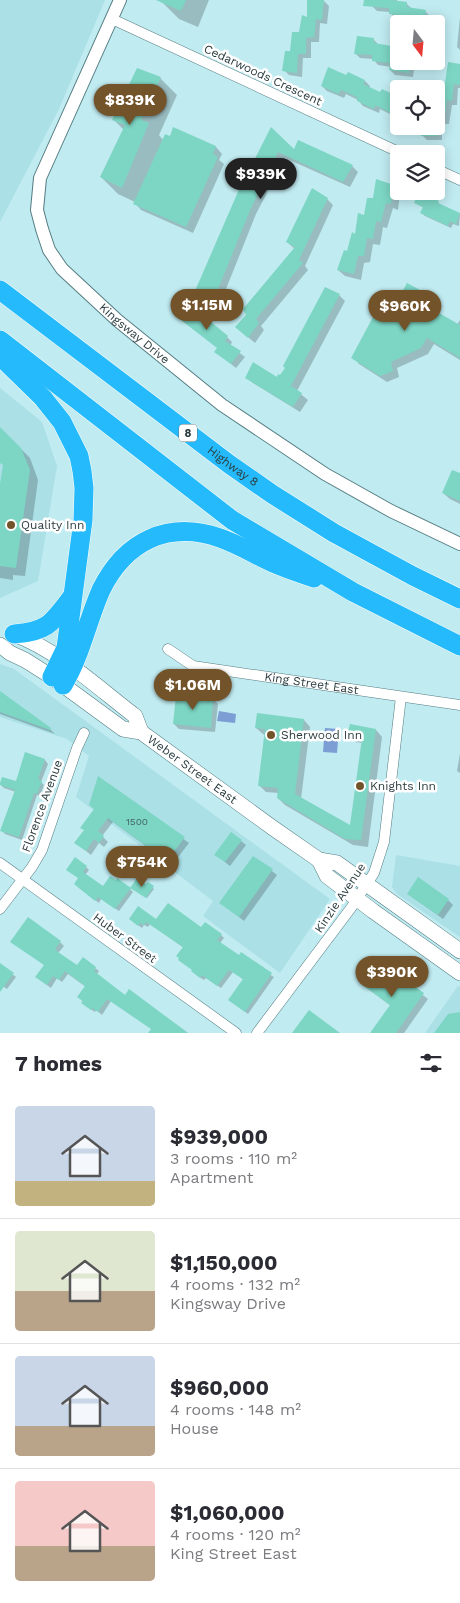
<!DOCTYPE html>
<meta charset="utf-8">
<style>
body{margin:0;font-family:"Work Sans",sans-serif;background:#f7f7f7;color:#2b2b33;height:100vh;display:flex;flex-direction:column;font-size:19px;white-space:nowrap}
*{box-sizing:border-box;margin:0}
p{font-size:16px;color:#7c7c81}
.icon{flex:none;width:28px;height:28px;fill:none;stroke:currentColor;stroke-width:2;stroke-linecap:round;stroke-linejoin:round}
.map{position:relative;height:1033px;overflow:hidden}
.panel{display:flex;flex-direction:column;background:#fff;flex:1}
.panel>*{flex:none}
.needle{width:32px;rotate:164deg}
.buttons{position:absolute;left:390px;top:15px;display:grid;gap:10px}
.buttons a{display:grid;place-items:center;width:55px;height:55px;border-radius:5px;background:#fff;box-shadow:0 2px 12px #0003;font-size:25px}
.price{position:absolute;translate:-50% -42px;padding:0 11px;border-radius:18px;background:#735329;color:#fff;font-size:16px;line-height:32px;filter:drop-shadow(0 1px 2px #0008)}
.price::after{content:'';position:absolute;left:50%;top:30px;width:15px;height:11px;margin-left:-8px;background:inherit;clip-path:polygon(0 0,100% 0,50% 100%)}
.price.active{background:#222;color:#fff}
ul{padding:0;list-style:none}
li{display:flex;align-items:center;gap:15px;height:125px;padding:0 15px}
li+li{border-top:1px solid #e1e1e2}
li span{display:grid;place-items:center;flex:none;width:140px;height:100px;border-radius:5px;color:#555}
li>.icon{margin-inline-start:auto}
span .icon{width:60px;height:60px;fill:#fffc;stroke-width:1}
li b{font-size:21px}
h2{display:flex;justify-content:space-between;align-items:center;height:60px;padding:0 15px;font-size:21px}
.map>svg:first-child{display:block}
.built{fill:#abe0e7}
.water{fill:#7d9ed5}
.shadow{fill:#0003}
.building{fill:#7dd6c4}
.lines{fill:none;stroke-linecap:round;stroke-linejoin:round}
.minor-casing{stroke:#557d82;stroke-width:11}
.tertiary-casing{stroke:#557d82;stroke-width:14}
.secondary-casing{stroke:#557d82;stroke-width:16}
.motorway-casing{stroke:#fff;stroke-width:20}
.minor{stroke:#fff;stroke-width:10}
.tertiary{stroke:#fff;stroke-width:12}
.secondary{stroke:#fff;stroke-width:15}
.motorway{stroke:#25bafb;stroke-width:19}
.poi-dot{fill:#735329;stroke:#fff;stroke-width:2}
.labels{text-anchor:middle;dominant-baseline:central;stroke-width:5;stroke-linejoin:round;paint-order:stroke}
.number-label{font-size:10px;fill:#406360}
.shield{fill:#fff;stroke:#6b7779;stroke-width:1}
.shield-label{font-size:11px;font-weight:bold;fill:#2c3d3f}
.street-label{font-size:12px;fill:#2c3d3f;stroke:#fff}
.poi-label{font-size:12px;fill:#2c3d3f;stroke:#fff;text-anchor:start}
</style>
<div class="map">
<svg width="460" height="1033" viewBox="0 0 460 1033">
<rect width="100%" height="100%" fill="#c0ebf1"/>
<g class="built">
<polygon points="0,0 105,0 59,109 0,222"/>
<polygon points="0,388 42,422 57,466 38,581 0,598"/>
<polygon points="0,664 14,669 330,899 280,973 203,916 213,901 76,797 89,756 67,739 0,717"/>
<polygon points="396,855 460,866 460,937 397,894 392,887"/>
<polygon points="458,986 460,987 460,1033 425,1033"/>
</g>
<g class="water">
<polygon points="219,711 236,714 235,723 217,721"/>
<polygon points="325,728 339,729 337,753 323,752"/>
</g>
<g class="shadow">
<polygon points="163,0 209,0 198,27 179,19 162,2"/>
<polygon points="309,0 324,1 329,6 327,24 320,23 319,42 311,42 311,58 303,58 302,77 289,75 284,70 308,18"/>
<polygon points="373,0 397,0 397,2 406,3 412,9 425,11 430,16 429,24 408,24 407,20 395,19 390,12 377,11 372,6"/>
<polygon points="460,17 460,50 457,47"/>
<polygon points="374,40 379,45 391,47 397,52 399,61 414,61 415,63 413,77 395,75 390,70 391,67 378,65 373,59 360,58 355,53"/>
<polygon points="460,65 460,88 458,88 457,105 452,105 449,124 442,124 442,140 427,140 422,135 436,126 436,100 439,100 446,85"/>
<polygon points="348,74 365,81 370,86 369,88 380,94 383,91 399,99 399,112 396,117 380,109 379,113 363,106 358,100 346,94 344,98 327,91 322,86 346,77"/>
<polygon points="160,78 177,95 159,135 163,140 170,137 174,129 216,147 222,154 219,160 224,164 193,233 141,210 135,203 135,202 118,194 101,177 124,130 114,120"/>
<polygon points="272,129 294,151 352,166 358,172 350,187 285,158 256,214 220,304 203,297 197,290"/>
<polygon points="394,186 400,193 398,210 393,208 387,228 383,227 380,245 373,244 370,262 364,263 361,280 345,276 338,270 365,216 374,200"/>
<polygon points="327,199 333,205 305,266 308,270 261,326 264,330 255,343 236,327 248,315 295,249 287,242"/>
<polygon points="438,202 441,206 460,214 459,226 453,224 451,228 425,216 422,213 424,208 415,203"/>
<polygon points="407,284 435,299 441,306 437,313 457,325 460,320 460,360 434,344 428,354 397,368 399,377 387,382 359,364 353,357 394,310"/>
<polygon points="339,295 345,301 297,391 308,400 300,412 253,383 247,377 277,379 280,377"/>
<polygon points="227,337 232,342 230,346 245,357 236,368 216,352"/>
<polygon points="0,428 30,458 38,480 25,576 13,575 13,580 0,578 0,492 4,465 0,461"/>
<polygon points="460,474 460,504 450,499 443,493"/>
<polygon points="0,693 50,729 55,734 0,714"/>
<polygon points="213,699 218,704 215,732 179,729 174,724"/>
<polygon points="304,720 310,727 301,799 351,827 362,743 355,742 349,735 376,730 382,737 368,847 353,845 285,805 278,798 278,793 266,792 259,785 265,735 263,734 256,728"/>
<polygon points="460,753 460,773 457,771"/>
<polygon points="26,754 45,760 48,764 41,782 44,785 40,796 37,795 22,840 5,834 1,830 16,792 4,788 1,785 16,783"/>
<polygon points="99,778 189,843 172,865 113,822 102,836 108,842 104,847 99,843 91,855 76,843 85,831 95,809"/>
<polygon points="241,841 246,845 230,866 221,859"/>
<polygon points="254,857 277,875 244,921 221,903"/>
<polygon points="86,867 89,870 85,875 103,888 130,889 133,892 119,911 101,899 99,903 78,887 79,878 71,872"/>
<polygon points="148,884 154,889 147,898 132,888 146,886"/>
<polygon points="408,894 448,900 453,905 443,919"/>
<polygon points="29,919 60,942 64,946 58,953 77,967 83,959 99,971 97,974 125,997 130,991 188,1033 150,1033 152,1029 111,1001 102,1015 96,1010 95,1012 86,1006 79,997 86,987 68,974 62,982 57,978 51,988 40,980 37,977 46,966"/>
<polygon points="157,921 202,929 221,935 224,938 220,943 239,957 274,977 248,1014 229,1000 244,980 233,972 221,988 206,978 204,980 195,974 184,948 150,924 148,927 144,925 142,928 134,922"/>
<polygon points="0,965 16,977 7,989 0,984"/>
<polygon points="407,983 428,999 404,1033 377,1033 374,1030 391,1006 367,988 406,986"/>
</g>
<g class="building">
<polygon points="156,0 186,0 181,11"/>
<polygon points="307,0 324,0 322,20 316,19 314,37 306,38 306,54 298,54 297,73 282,71 285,51 290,51 292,32 299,32 302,15 307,17"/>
<polygon points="364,0 391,0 407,2 407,7 426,10 424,24 405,22 406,16 389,14 389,8 363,6"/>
<polygon points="357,36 374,38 374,43 392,46 393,53 399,54 399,61 410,61 409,73 389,70 390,63 372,61 372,55 354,54"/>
<polygon points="448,62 460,64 460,85 454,84 452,101 447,100 444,120 436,119 436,99 438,98 440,83 445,83"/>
<polygon points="328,67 346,75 348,72 365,80 363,84 380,92 382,89 399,97 391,113 375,105 374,109 357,101 357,97 341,90 338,94 321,86"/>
<polygon points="137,68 161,77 141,120 149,123 122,188 100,177 125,125 112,120"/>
<polygon points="422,126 437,126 437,136 421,136"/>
<polygon points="173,127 216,146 213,154 218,157 186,227 133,204 165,134 170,136"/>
<polygon points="271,127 294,149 298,140 353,165 343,182 278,152 251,208 214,299 195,291 237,194"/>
<polygon points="376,179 394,185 391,204 386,203 381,222 376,221 373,239 367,238 364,256 358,256 354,274 337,270 344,250 347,251 352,232 355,234 358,213 364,215 367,198 373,198"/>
<polygon points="312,188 328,198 299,260 303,263 256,319 259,323 248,338 235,327 246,315 243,309 295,247 286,242"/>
<polygon points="419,192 439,201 438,203 460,213 456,224 450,221 448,226 420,213 423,207 414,203"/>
<polygon points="407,283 435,298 430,308 460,325 460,358 427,338 421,348 391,362 393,371 380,376 351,358 380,304 393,308"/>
<polygon points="325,287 340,294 291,386 302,393 293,407 245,378 253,362 277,377 278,374 280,375 285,368 283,366"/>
<polygon points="183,299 228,336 225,341 241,351 231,364 214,352 217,348 172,313"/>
<polygon points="0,427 21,448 30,470 16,568 0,566 0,484 3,465 0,463"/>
<polygon points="452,470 460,473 460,501 442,493"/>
<polygon points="0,691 51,728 50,730 0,712"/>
<polygon points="176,695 213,698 211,728 173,724"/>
<polygon points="257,713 304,719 295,794 350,825 362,738 347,736 350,724 376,729 361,840 345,839 277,798 278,788 258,786 265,729 255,728"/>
<polygon points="25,752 45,759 38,779 42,781 37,794 34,793 19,837 0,831 15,790 0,785 0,783 2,777 16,781"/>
<polygon points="98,776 185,837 167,861 108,818 98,831 104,836 99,843 94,839 86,851 74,843 84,830 80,828 94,809 89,805"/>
<polygon points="231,832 242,840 225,862 214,855"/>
<polygon points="253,856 273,869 239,917 219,903"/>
<polygon points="75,857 87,866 83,872 103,886 110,876 116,880 117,878 131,888 115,909 98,897 95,901 74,884 78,878 66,870"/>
<polygon points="418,877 449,899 438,915 407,894"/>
<polygon points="137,878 146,884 148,882 154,886 146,898 130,888"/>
<polygon points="168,903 201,927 205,922 222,934 217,940 239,955 241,952 272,973 245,1012 228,1000 243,979 229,970 217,986 202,975 200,978 191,971 192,970 178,960 179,958 176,956 183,947 146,922 144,925 140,923 138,926 129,919 138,906 156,919"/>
<polygon points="28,917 61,941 55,949 58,952 77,965 83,957 96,967 94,971 125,995 129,989 188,1033 148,1033 151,1029 107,999 98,1012 92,1008 91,1010 81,1003 83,1001 77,997 85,986 65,971 59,980 53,976 47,985 35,977 44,965 10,942"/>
<polygon points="377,962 405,984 407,981 424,993 396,1033 370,1033 390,1005 361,984"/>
<polygon points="0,963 14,973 0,992"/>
<polygon points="309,1010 340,1033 292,1033"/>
<polygon points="460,1012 460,1033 434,1033 448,1014"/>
</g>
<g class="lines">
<g class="minor-casing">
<g id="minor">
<polyline points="112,19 403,154"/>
<polyline points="436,169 460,180"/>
<path id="s1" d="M168 649 193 666 460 705"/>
<polyline points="0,863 236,1033"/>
<polyline points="0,909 32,867 42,850 77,748 84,733"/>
<polyline points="257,1033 351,908 374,873 384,842 401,697"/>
</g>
</g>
<g class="tertiary-casing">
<g id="tertiary">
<path id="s2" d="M120 0 40 178 37 210 42 229 49 250 62 269 117 320 222 405 325 474 391 511 460 544"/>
</g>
</g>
<g class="secondary-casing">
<g id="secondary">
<path d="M14 634C59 651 97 687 135 716L141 732"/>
<path id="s3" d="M0 645 10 653 25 660 52 677 123 729 141 732 273 828 319 860 337 863 460 951"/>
<polyline points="319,860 327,876 373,911 460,973"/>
</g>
</g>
<g class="motorway-casing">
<g id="motorway">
<path id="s4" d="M0 290 229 464 272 494 334 533 413 576 460 599"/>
<polyline points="0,340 232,520 353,592 460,646"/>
<polyline points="0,356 43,398 62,422 79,456 82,471 84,488 83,520 66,648 52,677"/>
<path d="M14 634C47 632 52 623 71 598"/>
<path d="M63 685C81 655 87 622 101 590 125 541 168 520 220 538 240 545 259 557 278 565 290 570 302 574 314 578"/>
</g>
</g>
<use href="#minor" class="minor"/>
<use href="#tertiary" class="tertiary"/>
<use href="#secondary" class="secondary"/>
<use href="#motorway" class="motorway"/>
</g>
<g class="poi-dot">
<circle cx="11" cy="525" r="5"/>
<circle cx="271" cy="735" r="5"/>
<circle cx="360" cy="786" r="5"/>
</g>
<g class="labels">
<g class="number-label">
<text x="137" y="821">1500</text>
</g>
<rect class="shield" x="179" y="424.5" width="18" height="17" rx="4"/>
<g class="shield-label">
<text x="188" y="433">8</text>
</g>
<g class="street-label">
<text transform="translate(263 75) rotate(25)">Cedarwoods Crescent</text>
<text stroke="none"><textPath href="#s2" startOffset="389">Kingsway Drive</textPath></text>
<text stroke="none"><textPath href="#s4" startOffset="292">Highway 8</textPath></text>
<text stroke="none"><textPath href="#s1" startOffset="150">King Street East</textPath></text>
<text stroke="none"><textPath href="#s3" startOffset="231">Weber Street East</textPath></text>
<text transform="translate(42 806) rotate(-70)">Florence Avenue</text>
<text transform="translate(340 898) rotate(-56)">Kinzie Avenue</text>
<text transform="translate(125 938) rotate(36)">Huber Street</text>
</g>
<g class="poi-label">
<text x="21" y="525">Quality Inn</text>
<text x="281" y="735">Sherwood Inn</text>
<text x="370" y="786">Knights Inn</text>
</g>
</g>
</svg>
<div class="buttons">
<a><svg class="needle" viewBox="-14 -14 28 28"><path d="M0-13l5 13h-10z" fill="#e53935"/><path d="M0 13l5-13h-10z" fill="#7c7c81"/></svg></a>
<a><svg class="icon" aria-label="locate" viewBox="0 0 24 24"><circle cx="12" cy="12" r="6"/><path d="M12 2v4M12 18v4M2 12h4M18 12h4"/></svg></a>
<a><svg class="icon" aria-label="layers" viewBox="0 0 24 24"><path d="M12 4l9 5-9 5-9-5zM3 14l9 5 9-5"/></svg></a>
</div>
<b class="price" style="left:130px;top:126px">$839K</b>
<b class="price active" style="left:261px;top:200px">$939K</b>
<b class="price" style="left:207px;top:331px">$1.15M</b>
<b class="price" style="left:405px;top:332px">$960K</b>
<b class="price" style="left:193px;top:711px">$1.06M</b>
<b class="price" style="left:142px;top:888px">$754K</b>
<b class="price" style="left:392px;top:998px">$390K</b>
</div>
<section class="panel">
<h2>7 homes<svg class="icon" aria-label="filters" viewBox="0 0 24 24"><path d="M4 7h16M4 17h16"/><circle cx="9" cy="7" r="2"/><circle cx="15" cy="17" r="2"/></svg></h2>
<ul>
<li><span style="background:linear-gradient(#c9d6e8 75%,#c2b280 0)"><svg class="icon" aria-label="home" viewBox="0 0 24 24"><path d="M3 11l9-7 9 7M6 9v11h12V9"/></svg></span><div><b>$939,000</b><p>3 rooms · 110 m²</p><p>Apartment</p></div></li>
<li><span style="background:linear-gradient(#dfe7d0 60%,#b9a48a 0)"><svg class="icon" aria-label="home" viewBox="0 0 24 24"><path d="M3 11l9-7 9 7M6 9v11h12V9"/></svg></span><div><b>$1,150,000</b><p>4 rooms · 132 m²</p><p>Kingsway Drive</p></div></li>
<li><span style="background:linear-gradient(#c9d6e8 70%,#b9a48a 0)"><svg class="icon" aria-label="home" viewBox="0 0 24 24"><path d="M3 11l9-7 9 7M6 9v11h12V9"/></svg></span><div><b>$960,000</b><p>4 rooms · 148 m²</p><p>House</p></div></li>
<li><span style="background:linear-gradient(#f6c9c9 65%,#b9a48a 0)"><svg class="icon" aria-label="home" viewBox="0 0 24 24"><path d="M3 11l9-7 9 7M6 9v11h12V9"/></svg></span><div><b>$1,060,000</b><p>4 rooms · 120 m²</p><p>King Street East</p></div></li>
</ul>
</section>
